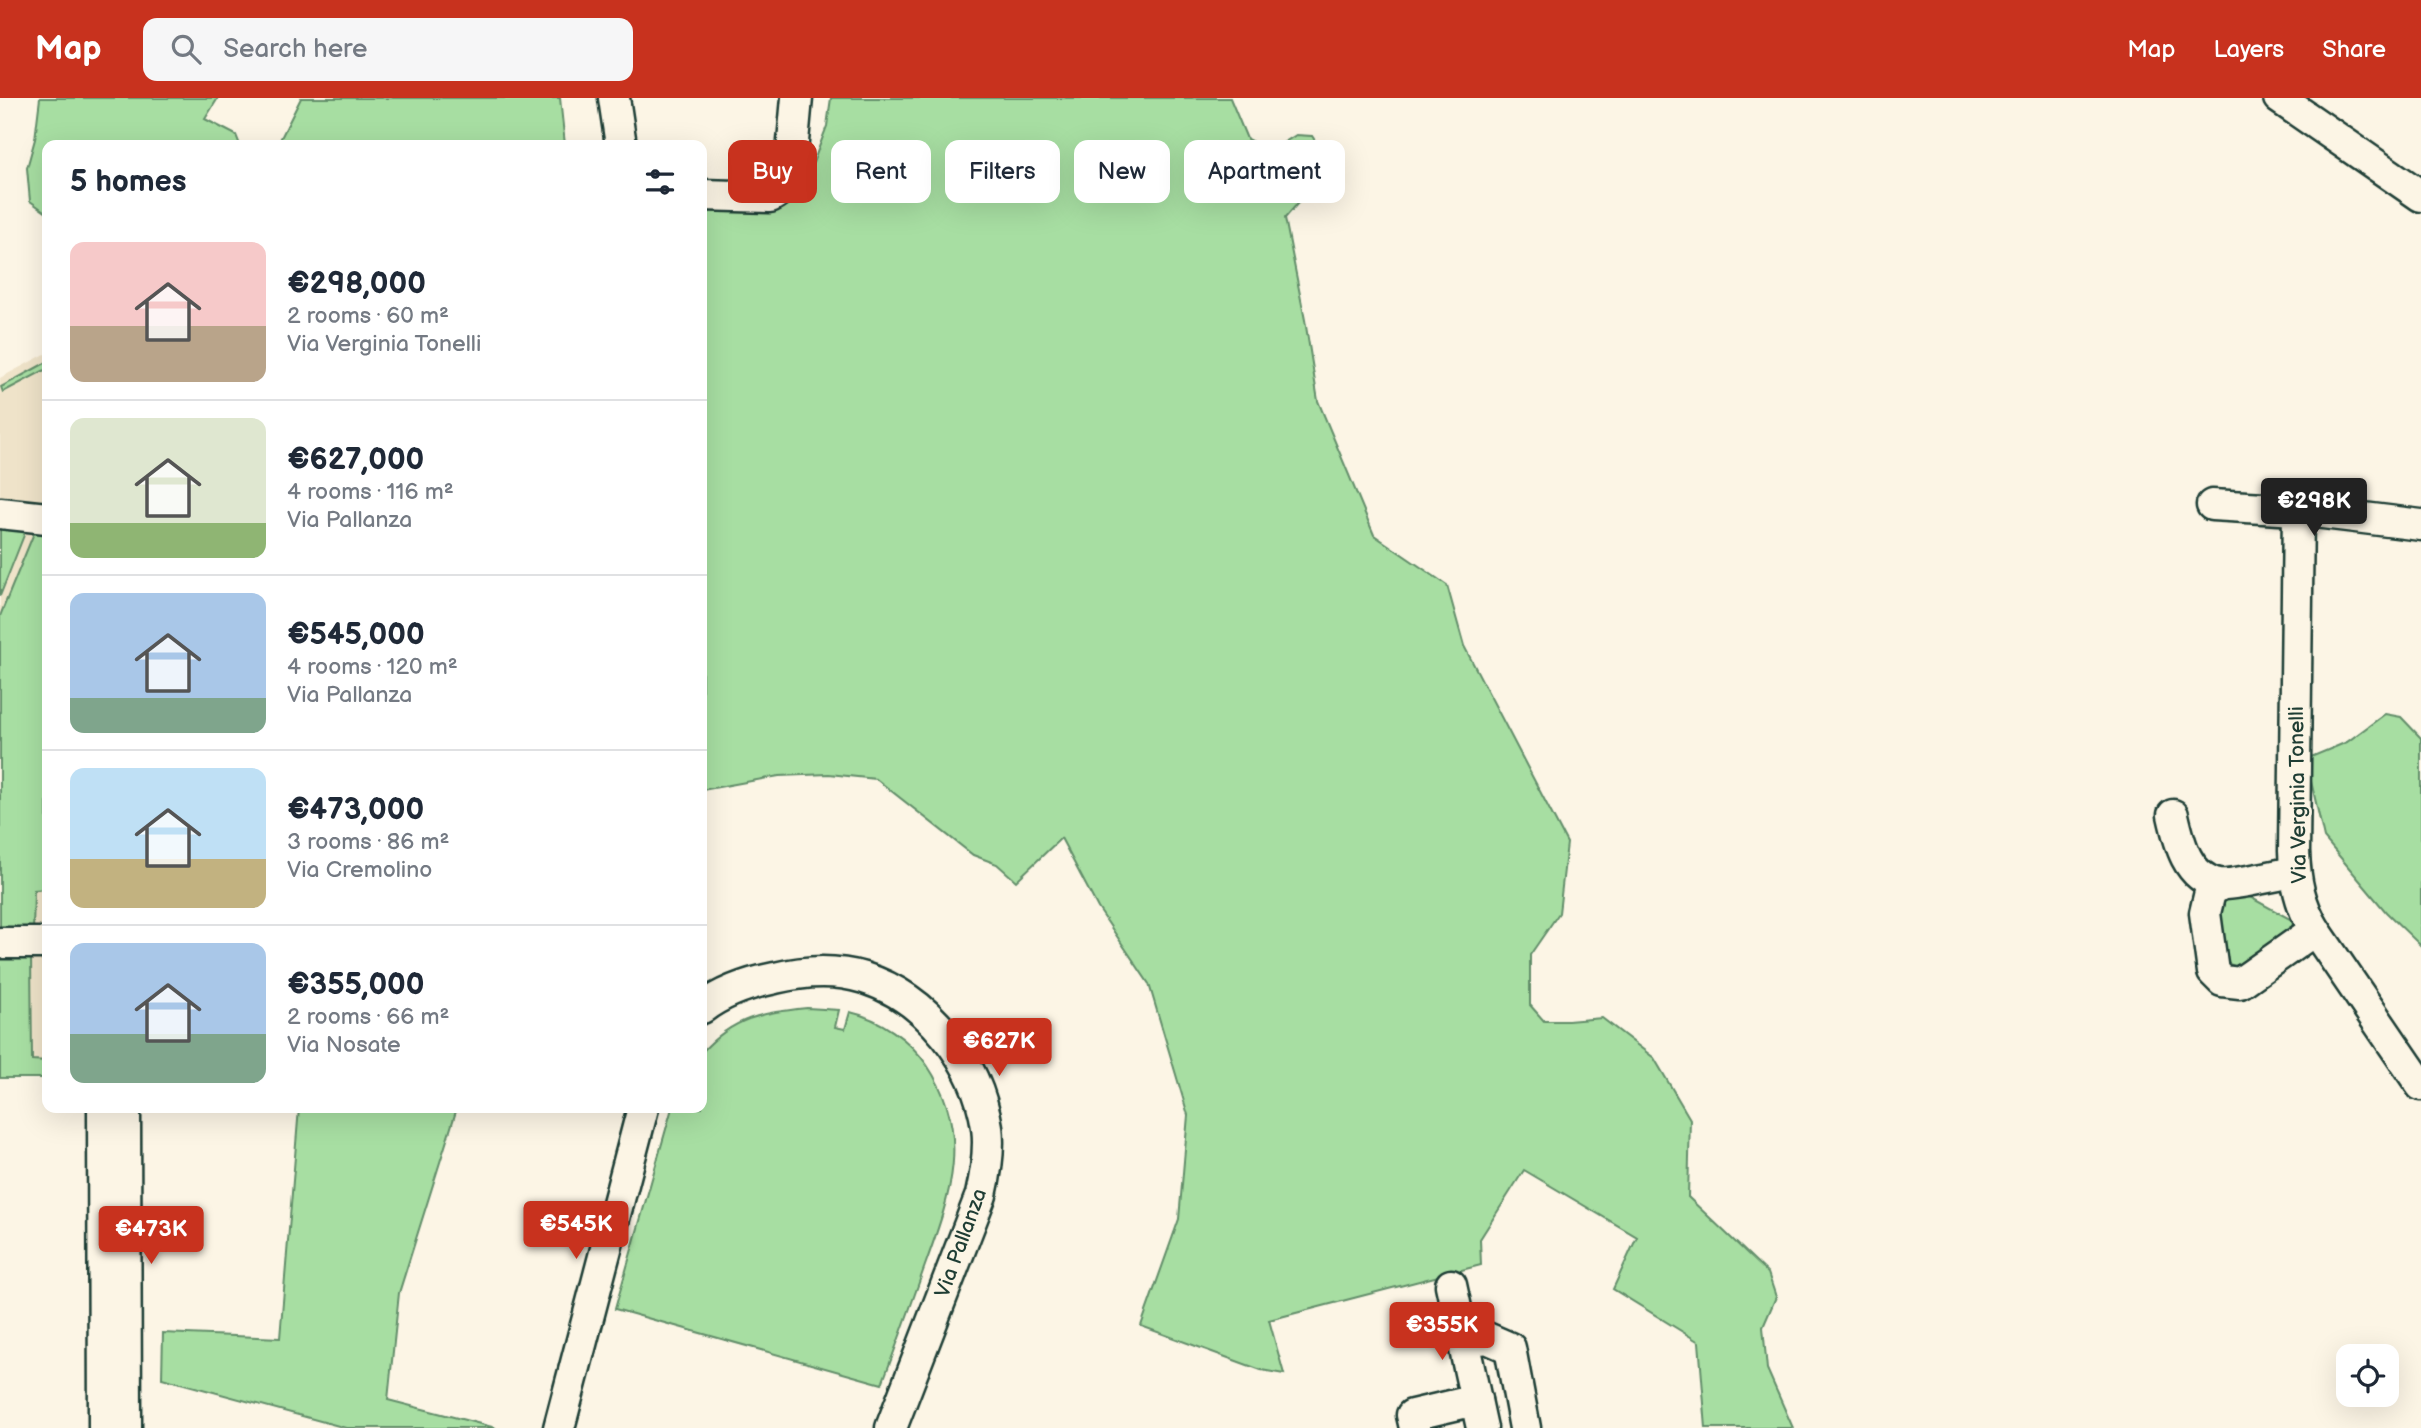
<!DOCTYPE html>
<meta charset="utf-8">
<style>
body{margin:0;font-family:"Balsamiq Sans",sans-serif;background:#f6f6f7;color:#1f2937;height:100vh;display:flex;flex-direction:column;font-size:26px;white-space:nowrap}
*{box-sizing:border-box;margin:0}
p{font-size:23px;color:#747a83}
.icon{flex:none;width:38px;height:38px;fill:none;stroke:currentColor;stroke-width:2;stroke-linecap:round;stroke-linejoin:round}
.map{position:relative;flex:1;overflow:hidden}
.details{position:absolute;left:42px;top:42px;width:665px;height:973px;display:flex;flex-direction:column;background:#fff;border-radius:14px;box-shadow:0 7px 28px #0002}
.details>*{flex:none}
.banner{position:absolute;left:728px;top:42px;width:665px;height:63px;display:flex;gap:14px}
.fabs{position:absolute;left:2336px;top:1246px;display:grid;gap:14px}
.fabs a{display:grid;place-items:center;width:63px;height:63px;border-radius:14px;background:#fff;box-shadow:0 7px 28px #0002;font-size:35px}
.price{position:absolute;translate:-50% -60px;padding:0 16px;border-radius:7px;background:#c8321e;color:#fff;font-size:23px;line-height:46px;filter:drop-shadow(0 2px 4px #0008)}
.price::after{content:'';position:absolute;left:50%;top:42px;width:21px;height:16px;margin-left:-10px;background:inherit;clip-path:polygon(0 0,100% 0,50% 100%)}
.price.on{background:#222;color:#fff}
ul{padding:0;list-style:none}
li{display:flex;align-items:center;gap:21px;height:175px;padding:0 28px}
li+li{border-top:2px solid #e0e1e3}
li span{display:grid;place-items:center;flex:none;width:196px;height:140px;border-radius:14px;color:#555}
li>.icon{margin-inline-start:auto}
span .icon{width:84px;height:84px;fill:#fffc;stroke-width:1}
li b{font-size:30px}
h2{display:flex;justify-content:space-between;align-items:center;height:84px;padding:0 28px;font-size:30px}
.chip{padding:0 24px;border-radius:14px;background:#fff;box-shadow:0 7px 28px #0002;font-size:24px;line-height:63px}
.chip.on{background:#c8321e;color:#fff}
header{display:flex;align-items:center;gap:42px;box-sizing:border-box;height:98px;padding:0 35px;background:#c8321e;color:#fff}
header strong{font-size:33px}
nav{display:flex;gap:38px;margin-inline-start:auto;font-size:24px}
.search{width:490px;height:63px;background:#f6f6f7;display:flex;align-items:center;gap:18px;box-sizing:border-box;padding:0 24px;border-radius:14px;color:#747a83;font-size:26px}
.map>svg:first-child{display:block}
.built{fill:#efe3c9}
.green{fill:#a7dea2;stroke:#638e6b;stroke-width:2}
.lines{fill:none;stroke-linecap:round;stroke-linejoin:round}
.minor-casing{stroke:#1f3d34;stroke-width:35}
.minor{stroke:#fcf5e5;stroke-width:30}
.labels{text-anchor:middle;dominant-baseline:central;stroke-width:5;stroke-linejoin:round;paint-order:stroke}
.street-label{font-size:21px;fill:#1f3d34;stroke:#fcf5e5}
</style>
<header>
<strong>Map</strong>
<div class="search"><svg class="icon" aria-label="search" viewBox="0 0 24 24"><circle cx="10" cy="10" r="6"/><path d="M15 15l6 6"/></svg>Search here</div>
<nav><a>Map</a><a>Layers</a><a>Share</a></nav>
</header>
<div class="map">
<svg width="2421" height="1330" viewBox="0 0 2421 1330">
<rect width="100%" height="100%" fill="#fcf5e5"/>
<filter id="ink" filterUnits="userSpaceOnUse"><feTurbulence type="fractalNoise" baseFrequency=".0143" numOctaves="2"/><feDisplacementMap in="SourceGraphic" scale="14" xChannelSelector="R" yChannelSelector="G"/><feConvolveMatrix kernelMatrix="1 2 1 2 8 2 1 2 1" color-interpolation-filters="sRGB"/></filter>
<g filter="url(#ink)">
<polygon class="built" points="47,255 47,980 0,980 0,280"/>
<g class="green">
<polygon points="40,0 218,0 205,21 236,37 240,47 47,47 47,115 30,103 27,70 35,41"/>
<polygon points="301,0 560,0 565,47 256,47 278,46"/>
<path d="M831 0H1230L1247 41 1270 53 1296 37 1312 38 1322 53 1311 90 1285 120 1305 222 1318 303 1374 437 1447 487 1464 548 1567 745 1559 815 1530 857V907L1544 923H1568L1602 920 1654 960 1690 1021 1688 1099 1768 1175 1776 1199 1763 1229 1767 1271 1793 1330H1706L1699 1244 1613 1191 1637 1139 1524 1072 1480 1141 1481 1167 1269 1222 1284 1276 1261 1272 1141 1228 1179 1121 1188 1017 1149 886 1098 810 1061 740 1016 783 997 766 973 757 876 681 829 676 779 678 702 692V112L777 111C800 105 799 79 803 58L813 65 827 28Z"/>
<polygon points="47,264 47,271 3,294 1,289"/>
<polygon points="30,422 0,498 0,423"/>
<polygon points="38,425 47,426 47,791 34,792 33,836 0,836 0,518"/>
<polygon points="2385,616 2401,619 2421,640 2421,848 2386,814 2324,740 2306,661 2347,644"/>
<polygon points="2232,795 2248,798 2290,821 2293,825 2291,831 2236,869 2225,864 2216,809 2221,802"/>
<polygon points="0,854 31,855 32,962 47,963 47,980 0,980"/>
<path d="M807 910 839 912 835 929 845 931 850 914C880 921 909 941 927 967 975 1039 948 1103 922 1176 909 1213 896 1249 882 1286L615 1211 672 1010H702V954C734 919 761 915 807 910Z"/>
<polygon points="299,1010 457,1010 399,1195 388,1302 496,1330 346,1330 162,1280 163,1235 280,1240"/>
</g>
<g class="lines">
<g class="minor-casing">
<g id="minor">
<polyline points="614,0 621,47"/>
<polyline points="2279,0 2421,98"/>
<path d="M702 97 770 99C781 93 786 88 790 76L797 0"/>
<polyline points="2212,407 2298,412 2421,427"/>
<path d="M2298 412 2294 753C2295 783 2300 807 2315 832L2421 987"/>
<polyline points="0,415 47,420"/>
<path d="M2173 717C2179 744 2187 780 2219 786 2230 788 2281 776 2295 774"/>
<polyline points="2220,787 2210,794 2205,815 2213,874 2222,883 2240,885 2315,832"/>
<polyline points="0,845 47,845"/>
<path d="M702 910C723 894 750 885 775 880 804 873 835 871 864 880 928 900 977 964 987 1029 990 1051 986 1075 981 1097L891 1330"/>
<polyline points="103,1010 104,1330"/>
<polyline points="125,1010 126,1330"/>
<polyline points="1451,1187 1482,1330"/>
<polyline points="1463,1243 1487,1240 1510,1250 1525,1330"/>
<polyline points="559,1330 643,1010"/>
<polyline points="1415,1330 1412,1317 1476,1302"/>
</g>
</g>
<use href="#minor" class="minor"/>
</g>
</g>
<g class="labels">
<g class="street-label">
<text transform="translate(2298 697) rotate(-91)">Via Verginia Tonelli</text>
<text transform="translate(961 1145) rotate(-70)">Via Pallanza</text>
</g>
</g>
</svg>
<div class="fabs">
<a><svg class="icon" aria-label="locate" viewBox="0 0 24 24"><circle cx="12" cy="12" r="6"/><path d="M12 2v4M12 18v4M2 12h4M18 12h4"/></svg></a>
</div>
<b class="price on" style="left:2314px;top:440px">€298K</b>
<b class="price" style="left:999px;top:980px">€627K</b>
<b class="price" style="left:576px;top:1163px">€545K</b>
<b class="price" style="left:151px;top:1168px">€473K</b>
<b class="price" style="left:1442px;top:1264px">€355K</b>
<div class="banner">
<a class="chip on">Buy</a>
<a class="chip">Rent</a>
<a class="chip">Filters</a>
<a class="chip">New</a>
<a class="chip">Apartment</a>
</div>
<section class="details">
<h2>5 homes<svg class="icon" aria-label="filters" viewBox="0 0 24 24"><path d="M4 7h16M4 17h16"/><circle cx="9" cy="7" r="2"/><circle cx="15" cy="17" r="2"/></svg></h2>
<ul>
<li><span style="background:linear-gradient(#f6c9c9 60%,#b9a48a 0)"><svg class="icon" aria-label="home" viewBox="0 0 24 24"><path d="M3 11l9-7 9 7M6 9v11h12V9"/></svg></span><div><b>€298,000</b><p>2 rooms · 60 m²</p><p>Via Verginia Tonelli</p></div></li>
<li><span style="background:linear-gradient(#dfe7d0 75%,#8fb573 0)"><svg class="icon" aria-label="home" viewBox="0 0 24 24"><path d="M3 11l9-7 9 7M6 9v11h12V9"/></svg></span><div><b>€627,000</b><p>4 rooms · 116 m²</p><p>Via Pallanza</p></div></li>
<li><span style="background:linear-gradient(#a9c7e8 75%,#7fa58c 0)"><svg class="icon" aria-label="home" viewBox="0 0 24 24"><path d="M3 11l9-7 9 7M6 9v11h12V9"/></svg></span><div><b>€545,000</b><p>4 rooms · 120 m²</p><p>Via Pallanza</p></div></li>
<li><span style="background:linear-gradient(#bfe0f5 65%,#c2b280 0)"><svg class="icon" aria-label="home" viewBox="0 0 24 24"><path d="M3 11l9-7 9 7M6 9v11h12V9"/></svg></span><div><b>€473,000</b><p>3 rooms · 86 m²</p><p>Via Cremolino</p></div></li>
<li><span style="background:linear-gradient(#a9c7e8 65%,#7fa58c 0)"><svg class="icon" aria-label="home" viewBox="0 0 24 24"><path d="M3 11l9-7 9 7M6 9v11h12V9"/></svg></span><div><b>€355,000</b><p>2 rooms · 66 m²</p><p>Via Nosate</p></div></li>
</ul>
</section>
</div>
